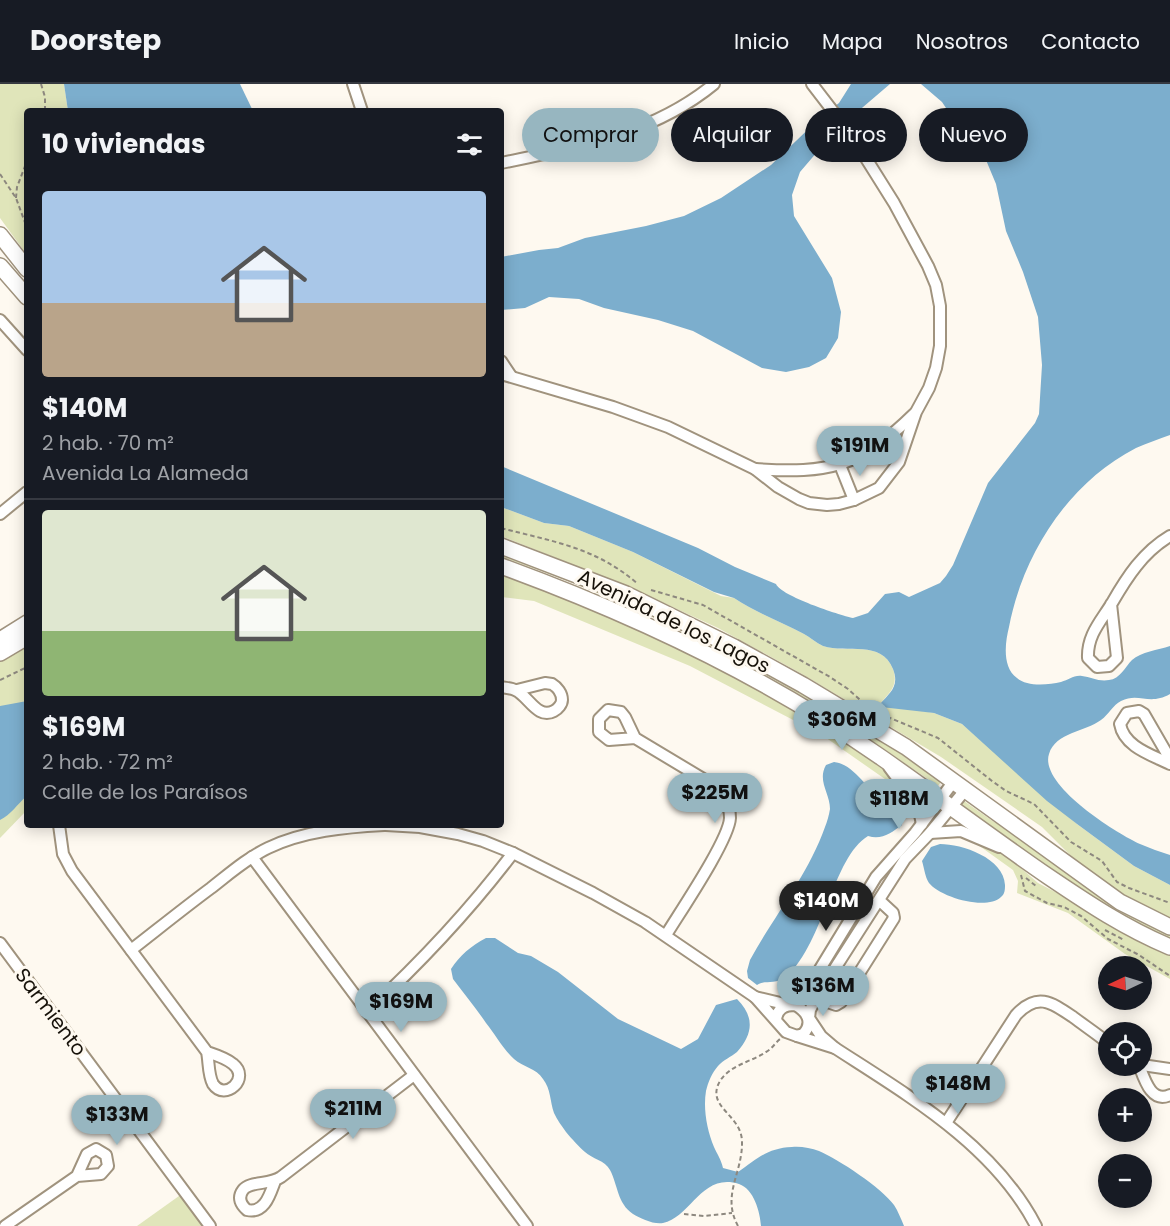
<!DOCTYPE html>
<html lang="es">
<meta charset="utf-8">
<style>
body{margin:0;font-family:Poppins,sans-serif;background:#242831;color:#f1f3f6;height:100vh;display:flex;flex-direction:column;font-size:22px;white-space:nowrap}
*{box-sizing:border-box;margin:0}
p{font-size:20px;color:#9ea1a6}
.icon{flex:none;width:33px;height:33px;fill:none;stroke:currentColor;stroke-width:2;stroke-linecap:round;stroke-linejoin:round}
.map{position:relative;flex:1;overflow:hidden}
.details{position:absolute;left:24px;top:24px;width:480px;height:720px;display:flex;flex-direction:column;background:#171b24;border-radius:6px;box-shadow:0 3px 15px #0003}
.details>*{flex:none}
.banner{position:absolute;left:522px;top:24px;width:558px;height:54px;display:flex;gap:12px}
.needle{width:39px;rotate:266deg}
.fabs{position:absolute;left:1098px;top:872px;display:grid;gap:12px}
.fabs a{display:grid;place-items:center;width:54px;height:54px;border-radius:50%;background:#171b24;box-shadow:0 3px 15px #0003;font-size:30px}
.price{position:absolute;translate:-50% -51px;padding:0 14px;border-radius:21px;background:#97b6c0;color:#111;font-size:20px;line-height:39px;filter:drop-shadow(0 2px 3px #0008)}
.price::after{content:'';position:absolute;left:50%;top:36px;width:18px;height:14px;margin-left:-9px;background:inherit;clip-path:polygon(0 0,100% 0,50% 100%)}
.price.selected{background:#222;color:#fff}
ul{padding:0;list-style:none}
li{display:grid;align-content:center;gap:12px;height:318px;padding:0 18px}
li+li{border-top:2px solid #363941}
li span{display:grid;place-items:center;height:186px;border-radius:6px;color:#555}
li>.icon{margin-inline-start:auto}
span .icon{width:108px;height:108px;fill:#fffc;stroke-width:1}
li b{font-size:26px}
h2{display:flex;justify-content:space-between;align-items:center;height:72px;padding:0 18px;font-size:26px}
.tag{padding:0 21px;border-radius:27px;background:#171b24;box-shadow:0 3px 15px #0003;font-size:21px;line-height:54px}
.tag.selected{background:#97b6c0;color:#111}
header{display:flex;align-items:center;gap:36px;box-sizing:border-box;height:84px;padding:0 30px;background:#171b24;border-bottom:2px solid #363941}
header strong{font-size:28px}
nav{display:flex;gap:33px;margin-inline-start:auto;font-size:21px}
.map>svg:first-child{display:block}
.green{fill:#e0e5ba}
.water{fill:#7caecd}
.lines{fill:none;stroke-linecap:round;stroke-linejoin:round}
.street-casing{stroke:#a0937e;stroke-width:14}
.secondary-casing{stroke:#a0937e;stroke-width:18}
.path{stroke:#8d887f;stroke-width:2;stroke-dasharray:4.5 3;stroke-linecap:butt}
.street{stroke:#fff;stroke-width:10}
.secondary{stroke:#fff;stroke-width:15}
.labels{text-anchor:middle;dominant-baseline:central;stroke-width:6;stroke-linejoin:round;paint-order:stroke}
.street-label{font-size:20px;fill:#17120a;stroke:#fef9f0}
</style>
<header>
<strong>Doorstep</strong>
<nav><a>Inicio</a><a>Mapa</a><a>Nosotros</a><a>Contacto</a></nav>
</header>
<div class="map">
<svg width="1170" height="1142" viewBox="0 0 1170 1142">
<rect width="100%" height="100%" fill="#fef9f0"/>
<g class="green">
<polygon points="0,0 64,0 68,27 27,27 27,171 0,134"/>
<path d="M501 423 544 439 569 442 633 468 721 512 734 514C755 528 781 538 804 550 810 553 816 559 823 562 847 570 881 555 893 585 899 602 889 609 880 620L934 629 962 640 1077 740 1134 782 1170 801V834L1125 812 1071 772 1042 743 941 673 802 590 718 544 629 503 501 452Z"/>
<path d="M501 466 672 536 897 662 905 673 941 698 938 702C901 677 865 651 828 628 726 564 614 511 501 473Z"/>
<polygon points="501,487 712,576 831,644 885,683 905,709 822,651 690,582 534,517 501,513"/>
<polygon points="27,559 27,726 0,754 0,576"/>
<path d="M964 717 994 738 1009 743 1170 847V855C1132 840 1100 818 1066 795 1031 770 996 746 961 720Z"/>
<polygon points="967,753 1007,772 1038,799 1170,868 1170,895 1125,870 1068,829 1017,809 1018,797 1013,786"/>
<polygon points="186,1107 212,1142 137,1142"/>
</g>
<g class="water">
<polygon points="64,0 240,0 253,27 68,27"/>
<polygon points="851,0 890,0 835,47 800,88 792,111 794,132 832,194 841,228 838,254 826,274 809,283 786,288 762,284 693,247 658,236 604,224 579,215 549,213 525,224 501,226 501,173 539,166 558,164 585,154 646,142 684,132 721,114 771,81 823,31 839,19"/>
<path d="M921 0H1170V351C1159 355 1147 359 1136 364 1068 399 1023 470 1009 543 1005 559 1002 583 1017 594 1027 603 1048 601 1061 598 1069 596 1073 591 1082 592 1091 593 1099 598 1109 596 1120 595 1125 583 1132 576 1141 568 1158 566 1170 562V610C1149 622 1139 608 1121 617 1113 621 1109 630 1101 636 1085 648 1056 648 1049 670 1039 701 1116 749 1140 760 1150 764 1160 768 1170 771V801L1134 782 1077 740 1047 717 962 640 934 629 881 623 880 620C889 609 900 603 893 585 881 555 847 570 823 562 816 559 810 553 804 550 781 538 755 528 734 514L714 508 633 468 569 442 544 439 501 423V382L698 464 735 483 776 500C781 512 839 531 853 534L868 529 885 510 899 508 909 513 940 499 946 492 953 481 988 399 1035 339 1039 330 1042 281 1038 233 1023 188 1006 147 996 100 986 76 962 48 942 18Z"/>
<path d="M27 617V712C17 720 11 731 0 736V622Z"/>
<path d="M834 678C854 680 865 704 881 714 886 718 893 719 898 724L902 734V741C891 749 882 756 868 752 833 773 824 858 787 892 774 902 766 895 757 901L748 894 747 887 750 876C774 832 808 791 825 743 827 738 829 731 830 725 830 709 817 697 826 681Z"/>
<path d="M940 760C962 760 1004 774 1005 801 1005 805 1005 810 1001 813 986 827 940 813 929 799 925 793 924 783 922 777L931 763Z"/>
<path d="M486 854H495L518 869 531 872 558 888 618 935 681 965 698 955 716 921 737 915C754 932 754 949 737 968 731 973 723 976 718 982 712 989 708 998 706 1007 703 1025 707 1046 714 1063 717 1070 721 1075 723 1084L738 1088C757 1075 767 1064 792 1063 800 1062 811 1064 819 1067 838 1075 882 1104 894 1121 898 1127 901 1135 904 1142H761C760 1128 754 1105 739 1100 702 1088 691 1133 663 1139 654 1141 640 1134 633 1130 617 1119 618 1101 610 1086 605 1076 592 1075 585 1068 579 1063 572 1055 566 1048 562 1042 557 1036 554 1029 550 1018 551 1005 543 995 536 984 523 983 514 975 503 965 495 950 486 939 476 924 464 910 453 895L451 885C460 871 471 862 486 854Z"/>
</g>
<g class="lines">
<g class="street-casing">
<g id="street">
<polyline points="353,0 362,27"/>
<path d="M501 79C577 63 652 51 714 0"/>
<polyline points="0,236 27,266"/>
<polyline points="501,277 511,292"/>
<polyline points="501,290 613,323 668,343 755,385 778,403 799,415 809,419 827,421 839,420 854,416 879,404 899,378 916,328 929,304 936,284 940,262 940,222 936,201 928,182 894,119 852,52 812,0"/>
<polyline points="840,381 854,416"/>
<path d="M755 385C829 390 860 383 914 330"/>
<polyline points="0,430 27,408"/>
<path d="M1111 520 1117 574 1109 582 1097 583 1088 574C1087 551 1101 537 1112 519 1127 493 1143 468 1170 452"/>
<path d="M501 603C505 604 511 604 515 606 528 611 537 636 554 627 558 625 562 620 562 616 562 609 557 603 552 600L545 599 517 606"/>
<path d="M635 654 609 656 599 648V635L608 626 621 628 625 633 635 654 710 699C721 708 730 718 730 734 729 756 680 828 666 851"/>
<path d="M1170 675 1144 630 1139 627 1127 629 1120 640C1124 663 1152 671 1170 680"/>
<polyline points="889,683 918,722 922,740"/>
<path d="M59 741 63 770 72 787 207 968C209 977 208 991 213 1000 225 1018 251 994 233 980 226 974 216 971 207 968"/>
<polyline points="386,741 420,743 458,750 483,757 513,769 593,809 645,838 755,913"/>
<polyline points="930,749 961,747 999,763"/>
<polyline points="252,773 527,1142"/>
<polyline points="0,859 210,1142"/>
<path d="M131 866C158 845 184 824 211 804 229 790 247 774 268 764 303 747 346 743 384 741"/>
<polyline points="816,914 836,921 841,918 894,834 893,829 880,817"/>
<polyline points="795,921 806,908 876,793 915,749 954,697"/>
<path d="M367 928C420 879 469 827 513 769"/>
<path d="M776 936C777 925 784 921 795 921 807 927 814 939 803 950L797 952 786 948 755 913 789 921"/>
<polyline points="797,952 835,964 821,952 809,934 810,926 816,914 905,775 930,749 966,705"/>
<path d="M835 964C909 1012 994 1061 1036 1142"/>
<path d="M1139 981C1144 994 1151 1020 1170 1011"/>
<polyline points="1142,981 1170,985"/>
<path d="M946 1039 1016 931C1037 908 1051 918 1073 933 1085 942 1097 950 1108 959"/>
<path d="M275 1097C270 1110 265 1130 247 1126 241 1121 237 1114 243 1106 250 1097 270 1101 281 1093 325 1059 370 1025 414 991"/>
<polyline points="5,1142 77,1092 101,1090 108,1082 106,1071 96,1065 87,1070 77,1092"/>
</g>
</g>
<g class="secondary-casing">
<g id="secondary">
<polyline points="0,151 27,185"/>
<polyline points="0,182 27,213"/>
<polyline points="501,462 626,510 734,563 803,601 906,663 1120,818 1170,843"/>
<path d="M501 482C635 531 765 592 882 674 938 713 992 754 1049 793 1089 820 1125 844 1170 863"/>
<polyline points="0,556 27,539"/>
<polyline points="0,569 27,553"/>
</g>
</g>
<g class="path">
<polyline points="41,0 45,13 45,27"/>
<polyline points="0,90 16,114 27,144"/>
<polyline points="16,114 17,103 27,77"/>
<path d="M501 444C554 458 595 463 638 500"/>
<polyline points="651,506 703,521 830,593 848,605 866,621 883,631 938,654 992,697 1006,707 1034,720 1071,758 1102,777 1117,798 1129,804 1170,819"/>
<polyline points="0,596 27,583"/>
<polyline points="1021,791 1025,807 1047,819 1064,823 1081,832 1108,855 1139,871 1170,892"/>
<polyline points="1026,794 1036,802"/>
<polyline points="1105,846 1124,856"/>
<polyline points="684,1130 704,1132 732,1129"/>
<path d="M738 1142C721 1111 743 1089 742 1057 741 1030 705 1023 720 997 730 981 751 978 766 968 772 965 775 959 780 955"/>
</g>
<use href="#street" class="street"/>
<use href="#secondary" class="secondary"/>
</g>
<g class="labels">
<g class="street-label">
<text transform="translate(674 537) rotate(26)">Avenida de los Lagos</text>
<text transform="translate(51 928) rotate(53)">Sarmiento</text>
</g>
</g>
</svg>
<div class="fabs">
<a><svg class="needle" viewBox="-14 -14 28 28"><path d="M0-13l5 13h-10z" fill="#e53935"/><path d="M0 13l5-13h-10z" fill="#9ea1a6"/></svg></a>
<a><svg class="icon" aria-label="locate" viewBox="0 0 24 24"><circle cx="12" cy="12" r="6"/><path d="M12 2v4M12 18v4M2 12h4M18 12h4"/></svg></a>
<a>+</a>
<a>−</a>
</div>
<b class="price" style="left:860px;top:393px">$191M</b>
<b class="price" style="left:842px;top:667px">$306M</b>
<b class="price" style="left:715px;top:740px">$225M</b>
<b class="price" style="left:899px;top:746px">$118M</b>
<b class="price selected" style="left:826px;top:848px">$140M</b>
<b class="price" style="left:823px;top:933px">$136M</b>
<b class="price" style="left:401px;top:949px">$169M</b>
<b class="price" style="left:958px;top:1031px">$148M</b>
<b class="price" style="left:353px;top:1056px">$211M</b>
<b class="price" style="left:117px;top:1062px">$133M</b>
<div class="banner">
<a class="tag selected">Comprar</a>
<a class="tag">Alquilar</a>
<a class="tag">Filtros</a>
<a class="tag">Nuevo</a>
</div>
<section class="details">
<h2>10 viviendas<svg class="icon" aria-label="filters" viewBox="0 0 24 24"><path d="M4 7h16M4 17h16"/><circle cx="9" cy="7" r="2"/><circle cx="15" cy="17" r="2"/></svg></h2>
<ul>
<li><span style="background:linear-gradient(#a9c7e8 60%,#b9a48a 0)"><svg class="icon" aria-label="home" viewBox="0 0 24 24"><path d="M3 11l9-7 9 7M6 9v11h12V9"/></svg></span><div><b>$140M</b><p>2 hab. · 70 m²</p><p>Avenida La Alameda</p></div></li>
<li><span style="background:linear-gradient(#dfe7d0 65%,#8fb573 0)"><svg class="icon" aria-label="home" viewBox="0 0 24 24"><path d="M3 11l9-7 9 7M6 9v11h12V9"/></svg></span><div><b>$169M</b><p>2 hab. · 72 m²</p><p>Calle de los Paraísos</p></div></li>
</ul>
</section>
</div>
